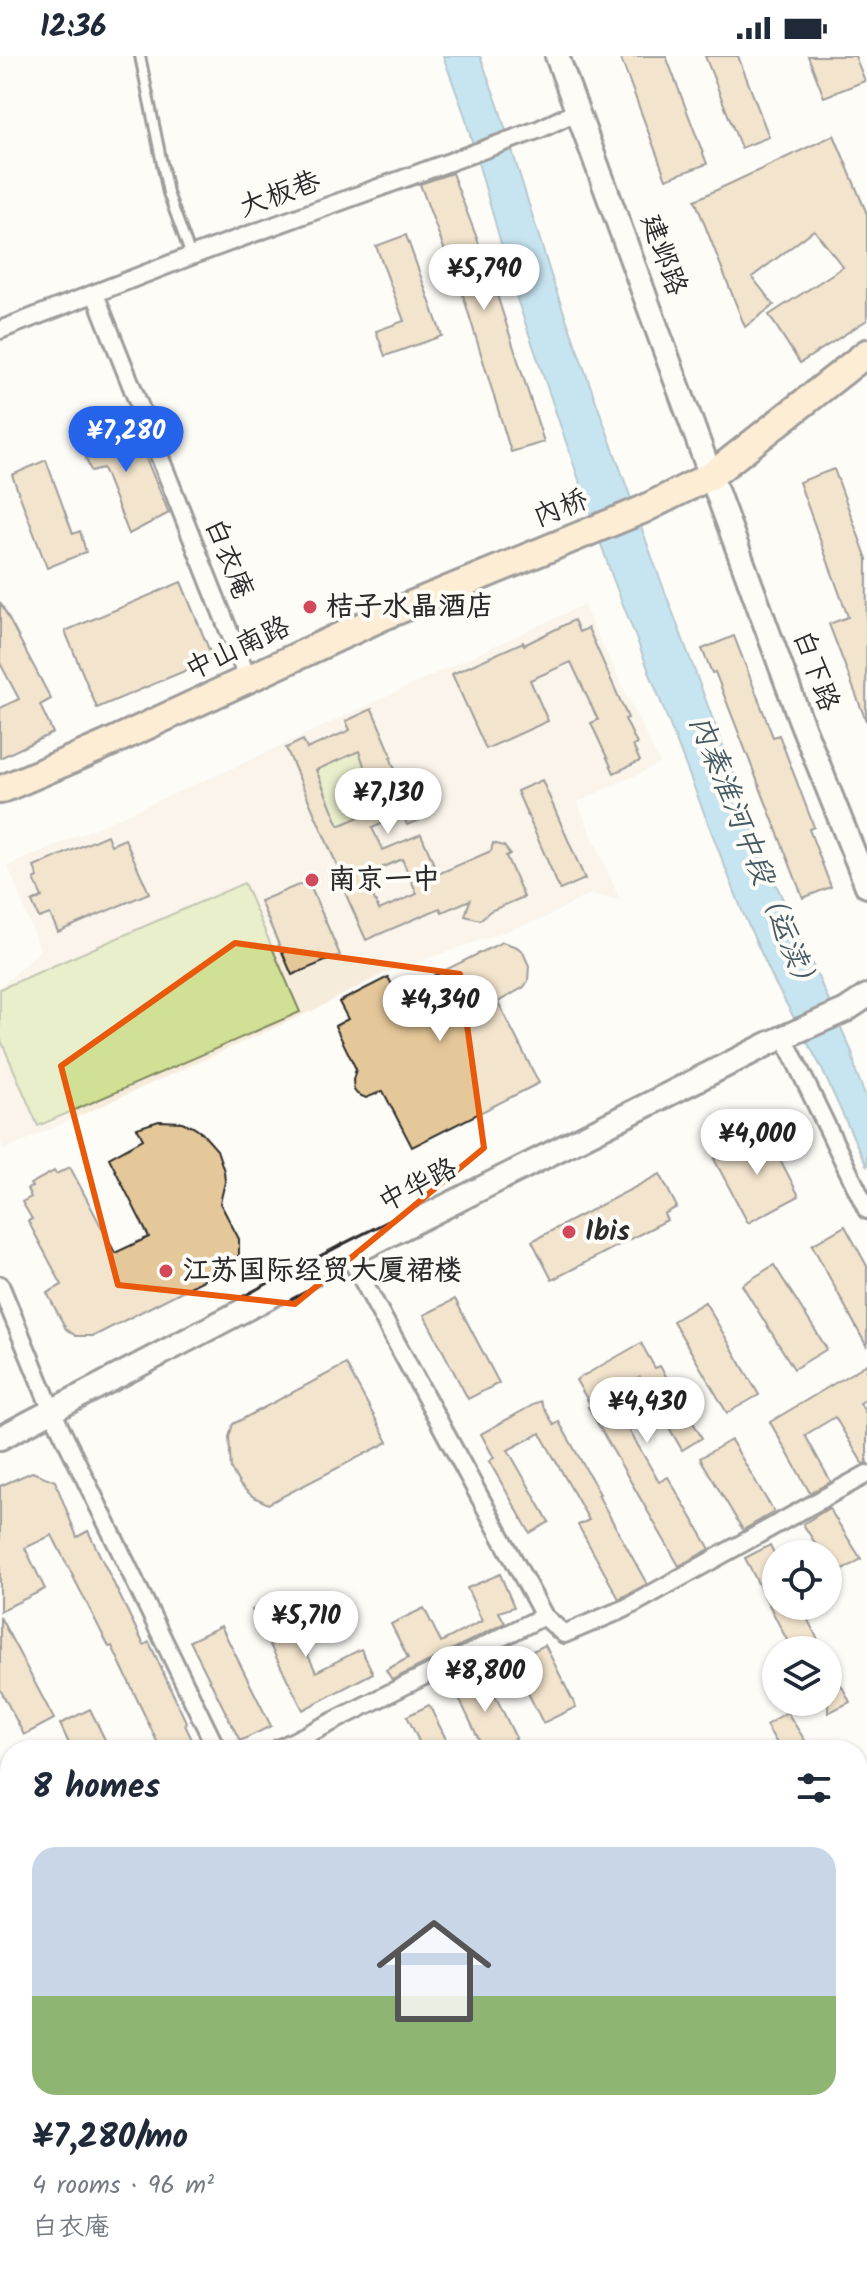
<!DOCTYPE html>
<meta charset="utf-8">
<style>
body{margin:0;font-family:Kalam,"LXGW WenKai TC",sans-serif;background:#f6f6f7;color:#1f2937;height:100vh;display:flex;flex-direction:column;font-size:30px;white-space:nowrap}
*{box-sizing:border-box;margin:0}
p{font-size:26px;color:#747a83}
.icon{flex:none;width:44px;height:44px;fill:none;stroke:currentColor;stroke-width:2;stroke-linecap:round;stroke-linejoin:round}
.map{position:relative;flex:1;overflow:hidden}
.drawer{position:absolute;left:0px;top:1684px;width:868px;height:536px;display:flex;flex-direction:column;background:#fff;border-radius:32px 32px 0 0;box-shadow:0 2px 6px #0004}
.drawer>*{flex:none}
.tools{position:absolute;left:762px;top:1484px;display:grid;gap:16px}
.tools a{display:grid;place-items:center;width:80px;height:80px;border-radius:50%;background:#fff;box-shadow:0 2px 6px #0004;font-size:40px}
.price{position:absolute;translate:-50% -68px;padding:0 18px;border-radius:28px;background:#fff;color:#222;font-size:26px;line-height:52px;filter:drop-shadow(0 2px 4px #0008)}
.price::after{content:'';position:absolute;left:50%;top:48px;width:24px;height:18px;margin-left:-12px;background:inherit;clip-path:polygon(0 0,100% 0,50% 100%)}
.price.selected{background:#2563eb;color:#fff}
ul{padding:0;list-style:none}
li{display:grid;align-content:center;gap:16px;height:424px;padding:0 32px}
li+li{border-top:2px solid #e0e1e3}
li span{display:grid;place-items:center;height:248px;border-radius:24px;color:#555}
li>.icon{margin-inline-start:auto}
span .icon{width:144px;height:144px;fill:#fffc;stroke-width:1}
li b{font-size:34px}
h2{display:flex;justify-content:space-between;align-items:center;height:96px;padding:0 32px;font-size:34px}
.status{display:flex;justify-content:space-between;align-items:center;height:56px;padding:0 40px;background:#fff;direction:ltr}
.status svg{height:22px;fill:currentColor}
.map>svg:first-child{display:block}
.built{fill:#f6ecdb}
.green{fill:#d0e094;stroke:#7e8660;stroke-width:2}
.water{fill:#86cae8;stroke:#628a9c;stroke-width:2}
.building{fill:#e5c899;stroke:#2b2b2b;stroke-width:2;fill-rule:evenodd}
.lines{fill:none;stroke-linecap:round;stroke-linejoin:round}
.service-casing{stroke:#2b2b2b;stroke-width:14}
.minor-casing{stroke:#2b2b2b;stroke-width:22}
.secondary-casing{stroke:#2b2b2b;stroke-width:28}
.primary-casing{stroke:#2b2b2b;stroke-width:32}
.service{stroke:#fdfcf7;stroke-width:8}
.minor{stroke:#fdfcf7;stroke-width:16}
.secondary{stroke:#fdfcf7;stroke-width:22}
.primary{stroke:#fddcac;stroke-width:26}
.marked{fill:none;stroke:#e8590c;stroke-width:6;stroke-linejoin:round}
.poi-dot{fill:#d1495b;stroke:#fdfcf7;stroke-width:3}
.labels{text-anchor:middle;dominant-baseline:central;stroke-width:8;stroke-linejoin:round;paint-order:stroke}
.street-label{font-size:28px;fill:#2b2b2b;stroke:#fdfcf7}
.poi-label{font-size:28px;font-weight:bold;fill:#2b2b2b;stroke:#fdfcf7;text-anchor:start}
.water-label{font-size:30px;font-style:italic;fill:#465b64;stroke:#fdfcf7}
</style>
<div class="status"><b>12:36</b><svg viewBox="0 0 49 12"><path d="M0 12V9h3v3zM5 12V6h3v6zM10 12V3h3v9zM15 12V0h3v12zM26 1h20v11H26zM47 4h2v5h-2z"/></svg></div>
<div class="map">
<svg width="867" height="2220" viewBox="0 0 867 2220">
<rect width="100%" height="100%" fill="#fdfcf7"/>
<filter id="ink" filterUnits="userSpaceOnUse"><feTurbulence type="fractalNoise" baseFrequency=".0125" numOctaves="2"/><feDisplacementMap in="SourceGraphic" scale="16" xChannelSelector="R" yChannelSelector="G"/><feConvolveMatrix kernelMatrix="1 2 1 2 8 2 1 2 1" color-interpolation-filters="sRGB"/></filter>
<g filter="url(#ink)">
<polygon class="built" points="583,549 660,708 577,746 620,844 590,838 544,862 385,917 316,953 4,1094 0,1084 0,932 40,894 8,810 231,713"/>
<g class="green">
<polygon points="359,695 379,752 339,770 316,714"/>
<polygon points="244,827 300,956 38,1070 0,982 0,933"/>
<polygon points="0,1750 10,1769 10,1816 0,1821"/>
</g>
<polygon class="water" points="443,0 480,0 497,46 553,226 653,504 770,815 852,996 856,1016 867,1044 867,1111 821,1011 775,927 743,857 612,520 516,240 464,57"/>
<g class="building">
<polygon points="620,0 666,0 707,108 666,123"/>
<polygon points="705,0 738,0 769,81 741,92"/>
<polygon points="808,0 855,0 865,25 824,41"/>
<polygon points="834,79 867,158 867,264 800,307 769,259 843,211 814,174 752,221 774,249 745,271 695,144"/>
<polygon points="452,117 489,214 544,386 511,396 455,213 452,214 420,128"/>
<polygon points="406,179 442,280 385,300 376,275 404,265 376,190"/>
<polygon points="130,364 169,457 129,478 103,412 91,415 79,385"/>
<polygon points="46,404 73,478 80,475 86,496 47,512 12,419"/>
<polygon points="834,413 867,503 866,665 829,568 848,561 799,426"/>
<polygon points="181,526 213,603 97,652 65,575"/>
<polygon points="0,546 51,643 40,649 53,677 0,702 0,652 19,643 0,607"/>
<polygon points="574,564 579,576 588,572 628,662 625,663 637,688 633,690 640,705 614,717 591,667 598,664 571,606 530,624 548,665 486,693 452,618 523,586 524,589"/>
<polygon points="734,580 773,681 779,679 814,771 809,773 831,831 803,842 715,616 712,617 702,593"/>
<path d="M372 653 392 700 390 701 401 728 404 726 420 764 407 769 403 759 372 772 383 794 421 778 438 818 491 795 493 787 504 790 510 798 506 800 524 841 490 855 480 864 465 860 470 844 442 856 440 852 366 884 336 816 339 814 286 692 303 684 307 693 350 674 346 665ZM359 695 379 752 339 770 316 714ZM402 803 417 838 379 854 364 819Z"/>
<polygon points="542,724 585,823 560,834 517,735"/>
<polygon points="107,779 111,789 125,783 149,837 58,876 50,858 39,862 32,846 42,841 34,823 38,821 34,811"/>
<polygon points="308,825 340,899 292,919 260,845"/>
<polygon points="502,886 517,891 523,896 529,910 528,925 524,931 498,946 539,1027 412,1091 383,1035 366,1042 357,1038 354,1034 353,1024 356,1013 335,970 348,963 339,946 388,921 397,938"/>
<polygon points="159,1065 182,1066 193,1071 202,1077 217,1094 224,1115 225,1126 220,1147 239,1183 239,1199 230,1208 231,1210 94,1280 76,1280 66,1273 47,1237 62,1229 28,1165 32,1163 22,1146 31,1141 27,1133 32,1131 30,1128 54,1115 56,1118 70,1111 115,1197 149,1181 109,1102 143,1083 137,1072"/>
<polygon points="766,1076 799,1140 748,1167 714,1103"/>
<polygon points="660,1118 677,1151 664,1158 667,1164 552,1224 532,1185"/>
<polygon points="845,1170 867,1210 867,1291 812,1189"/>
<polygon points="774,1209 827,1293 794,1313 742,1229"/>
<polygon points="455,1243 499,1327 468,1343 424,1259"/>
<polygon points="705,1246 759,1339 727,1357 673,1265"/>
<polygon points="641,1287 655,1312 660,1310 702,1382 682,1394 640,1321 609,1339 659,1426 668,1421 710,1493 679,1510 588,1351 591,1350 576,1324"/>
<polygon points="346,1308 388,1386 268,1448 252,1440 240,1429 231,1413 229,1381 233,1368"/>
<polygon points="867,1308 867,1343 860,1347 867,1359 867,1407 863,1408 835,1361 805,1379 831,1426 810,1437 770,1366"/>
<polygon points="540,1345 554,1369 559,1366 600,1438 598,1439 647,1528 619,1543 578,1469 589,1464 540,1377 508,1394 549,1466 530,1477 489,1405 494,1402 481,1378"/>
<polygon points="731,1384 774,1456 743,1474 700,1402"/>
<polygon points="32,1416 55,1425 77,1481 88,1475 144,1589 149,1586 187,1668 185,1669 197,1694 161,1694 112,1590 109,1591 52,1479 25,1492 45,1533 0,1555 0,1430"/>
<polygon points="829,1452 861,1503 835,1519 828,1508 828,1498 822,1498 803,1468"/>
<polygon points="770,1489 776,1501 776,1550 801,1550 823,1594 792,1594 745,1502"/>
<polygon points="500,1518 514,1551 499,1556 505,1567 392,1624 386,1614 408,1602 391,1568 424,1552 441,1586 482,1565 467,1532"/>
<polygon points="280,1541 316,1616 361,1593 373,1617 303,1654 252,1554"/>
<polygon points="0,1561 54,1663 24,1679 0,1633"/>
<polygon points="221,1570 271,1670 240,1685 190,1585"/>
<polygon points="545,1589 576,1651 543,1667 512,1605"/>
<polygon points="828,1603 850,1646 828,1657"/>
<polygon points="485,1619 516,1682 492,1694 484,1694 455,1634"/>
<polygon points="429,1649 449,1689 438,1694 423,1694 407,1660"/>
<polygon points="90,1653 110,1694 72,1694 60,1668"/>
<polygon points="787,1656 811,1694 781,1694 766,1669"/>
</g>
<g class="lines">
<g class="service-casing">
<polyline id="service" points="140,0 168,137 191,200"/>
</g>
<g class="minor-casing">
<g id="minor">
<polyline points="95,238 242,608"/>
<polyline points="0,274 191,200 540,73 578,55"/>
<polyline points="790,994 867,1154"/>
<polyline points="349,1199 544,1560 564,1578 626,1552 867,1418"/>
<polyline points="0,1229 52,1355 217,1694"/>
<polyline points="276,1694 544,1560"/>
<polyline points="0,1830 10,1825"/>
</g>
</g>
<g class="secondary-casing">
<g id="secondary">
<polyline points="557,0 800,663 867,830"/>
<polyline points="0,1382 349,1199 768,988 846,954 867,940"/>
<polyline points="858,2066 867,2062"/>
<polyline points="470,2220 493,2210"/>
</g>
</g>
<g class="primary-casing">
<polyline id="primary" points="0,734 103,690 384,560 642,454 712,419 867,297"/>
</g>
<use href="#service" class="service"/>
<use href="#minor" class="minor"/>
<use href="#secondary" class="secondary"/>
<use href="#primary" class="primary"/>
</g>
</g>
<path d="M0 0H867V2220H0ZM235 887 460 918 484 1092 295 1248 118 1229 61 1010Z" fill="#fdfcf7" fill-opacity=".55" fill-rule="evenodd"/>
<path class="marked" d="M235 887 460 918 484 1092 295 1248 118 1229 61 1010Z"/>
<g class="poi-dot">
<circle cx="310" cy="551" r="8"/>
<circle cx="312" cy="824" r="8"/>
<circle cx="569" cy="1176" r="8"/>
<circle cx="166" cy="1215" r="8"/>
</g>
<g class="labels">
<g class="street-label">
<text transform="translate(280 139) rotate(-20)">大板巷</text>
<text transform="translate(663 199) rotate(70)">建邺路</text>
<text transform="translate(561 453) rotate(-22)">内桥</text>
<text transform="translate(228 503) rotate(68)">白衣庵</text>
<text transform="translate(238 593) rotate(-25)">中山南路</text>
<text transform="translate(815 615) rotate(70)">白下路</text>
<text transform="translate(418 1130) rotate(-27)">中华路</text>
</g>
<g class="poi-label">
<text x="326" y="551">桔子水晶酒店</text>
<text x="328" y="824">南京一中</text>
<text x="585" y="1176">Ibis</text>
<text x="182" y="1215">江苏国际经贸大厦裙楼</text>
</g>
<g class="water-label">
<text transform="translate(753 800) rotate(68)">内秦淮河中段（运渎）</text>
</g>
</g>
</svg>
<div class="tools">
<a><svg class="icon" aria-label="locate" viewBox="0 0 24 24"><circle cx="12" cy="12" r="6"/><path d="M12 2v4M12 18v4M2 12h4M18 12h4"/></svg></a>
<a><svg class="icon" aria-label="layers" viewBox="0 0 24 24"><path d="M12 4l9 5-9 5-9-5zM3 14l9 5 9-5"/></svg></a>
</div>
<b class="price" style="left:484px;top:256px">¥5,790</b>
<b class="price selected" style="left:126px;top:418px">¥7,280</b>
<b class="price" style="left:388px;top:780px">¥7,130</b>
<b class="price" style="left:440px;top:987px">¥4,340</b>
<b class="price" style="left:757px;top:1121px">¥4,000</b>
<b class="price" style="left:647px;top:1389px">¥4,430</b>
<b class="price" style="left:306px;top:1603px">¥5,710</b>
<b class="price" style="left:485px;top:1658px">¥8,800</b>
<section class="drawer">
<h2>8 homes<svg class="icon" aria-label="filters" viewBox="0 0 24 24"><path d="M4 7h16M4 17h16"/><circle cx="9" cy="7" r="2"/><circle cx="15" cy="17" r="2"/></svg></h2>
<ul>
<li><span style="background:linear-gradient(#c9d6e8 60%,#8fb573 0)"><svg class="icon" aria-label="home" viewBox="0 0 24 24"><path d="M3 11l9-7 9 7M6 9v11h12V9"/></svg></span><div><b>¥7,280/mo</b><p>4 rooms · 96 m²</p><p>白衣庵</p></div></li>
</ul>
</section>
</div>
